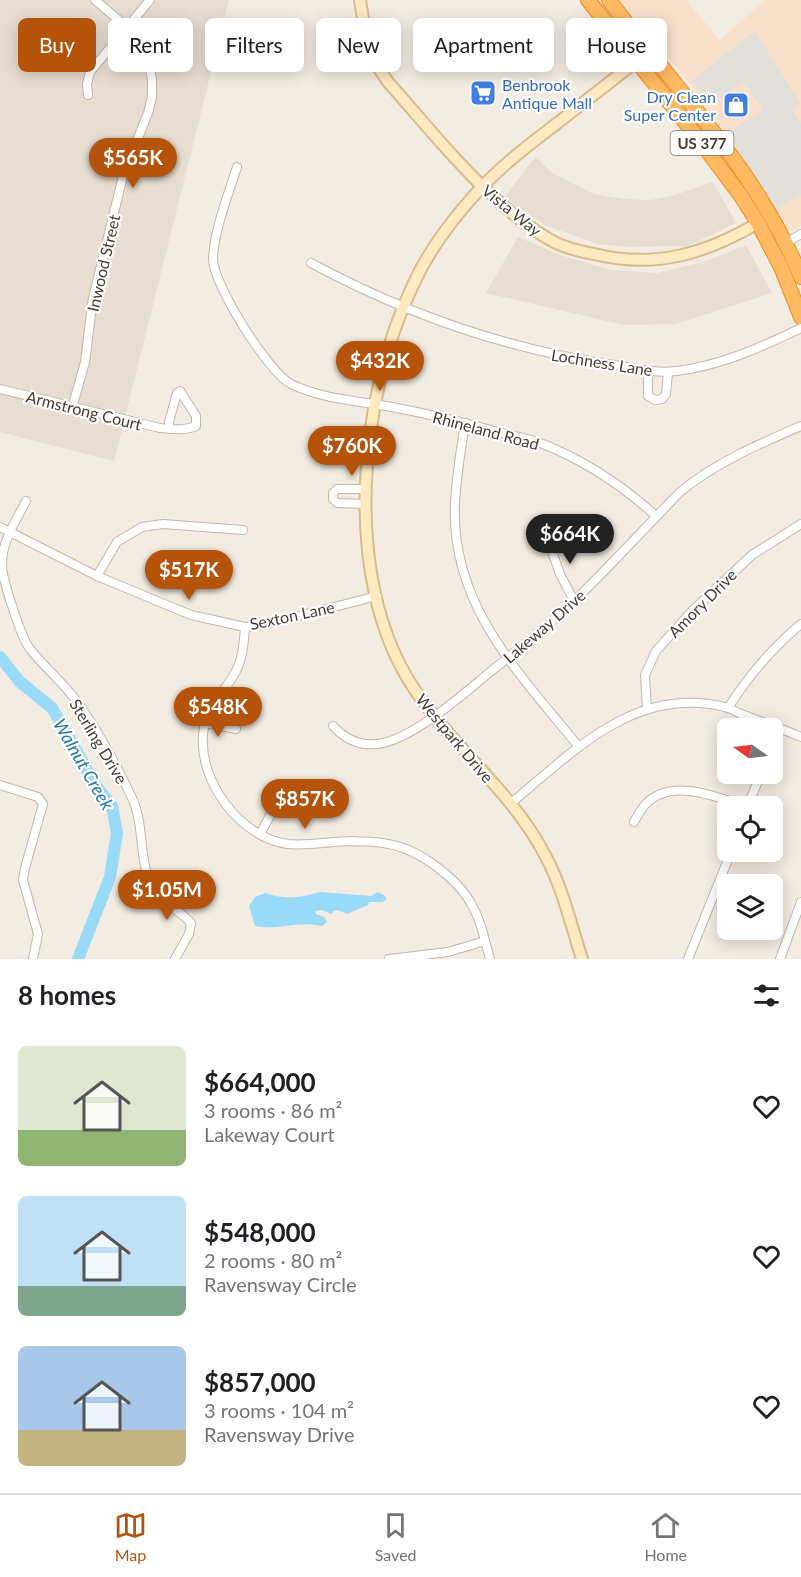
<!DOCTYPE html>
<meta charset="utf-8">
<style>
body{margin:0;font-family:Lato,sans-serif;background:#f6f6f6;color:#202124;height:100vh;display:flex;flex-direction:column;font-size:22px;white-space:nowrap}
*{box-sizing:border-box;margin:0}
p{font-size:20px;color:#757577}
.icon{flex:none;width:33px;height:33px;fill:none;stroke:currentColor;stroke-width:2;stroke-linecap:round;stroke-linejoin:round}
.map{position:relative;height:959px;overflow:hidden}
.drawer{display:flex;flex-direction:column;background:#fff;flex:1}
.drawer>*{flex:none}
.hud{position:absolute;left:18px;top:18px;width:765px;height:54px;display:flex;gap:12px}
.needle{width:39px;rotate:284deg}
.tools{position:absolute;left:717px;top:718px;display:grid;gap:12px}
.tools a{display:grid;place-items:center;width:66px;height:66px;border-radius:9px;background:#fff;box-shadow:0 3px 15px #0003;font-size:30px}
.price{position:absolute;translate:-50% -51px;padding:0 14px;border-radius:21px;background:#b45309;color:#fff;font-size:20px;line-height:39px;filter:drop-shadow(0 2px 3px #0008)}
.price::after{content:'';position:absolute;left:50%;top:36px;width:18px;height:14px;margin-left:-9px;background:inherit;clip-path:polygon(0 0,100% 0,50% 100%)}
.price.on{background:#222;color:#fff}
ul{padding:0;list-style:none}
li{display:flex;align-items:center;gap:18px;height:150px;padding:0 18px}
li span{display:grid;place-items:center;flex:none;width:168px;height:120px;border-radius:9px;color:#555}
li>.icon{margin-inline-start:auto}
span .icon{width:72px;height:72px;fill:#fffc;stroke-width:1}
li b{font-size:26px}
h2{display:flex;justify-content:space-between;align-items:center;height:72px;padding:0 18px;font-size:26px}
.pill{padding:0 21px;border-radius:9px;background:#fff;box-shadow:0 3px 15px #0003;font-size:21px;line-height:54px}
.pill.on{background:#b45309;color:#fff}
.dock{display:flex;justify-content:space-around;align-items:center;height:84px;border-top:2px solid #e0e0e0;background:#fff;font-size:16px;color:#757577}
.dock a{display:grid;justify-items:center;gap:3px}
.dock .on{color:#b45309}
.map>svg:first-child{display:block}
.residential{fill:#e7ddd0}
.commercial{fill:#f8e0ca}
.parking{fill:#e3dfdb}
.water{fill:#98daf7}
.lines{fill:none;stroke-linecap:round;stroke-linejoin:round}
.river{stroke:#98daf7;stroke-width:12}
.street-casing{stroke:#c2b6a7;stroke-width:10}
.secondary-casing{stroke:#d7bc8d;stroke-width:14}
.highway-casing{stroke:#eb8b24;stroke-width:16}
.street{stroke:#fff;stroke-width:8}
.secondary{stroke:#ffe9c0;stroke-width:10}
.highway{stroke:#ffb961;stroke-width:14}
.labels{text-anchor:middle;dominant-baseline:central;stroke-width:4.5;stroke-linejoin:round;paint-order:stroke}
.shield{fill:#fff;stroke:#7d7670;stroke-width:1.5}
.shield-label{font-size:15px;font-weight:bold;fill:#453b32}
.shop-label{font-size:16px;fill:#366cbe;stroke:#fff;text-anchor:start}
.street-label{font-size:16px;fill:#453b32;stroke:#fff}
.water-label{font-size:18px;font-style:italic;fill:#2079a1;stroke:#fff}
</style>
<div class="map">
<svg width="801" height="959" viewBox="0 0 801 959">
<rect width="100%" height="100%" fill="#f3ece2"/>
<g class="residential">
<polygon points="0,0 229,0 114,461 0,432"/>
<polygon points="535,157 551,172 594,194 623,199 651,200 675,195 713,182 736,223 688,246 629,247 598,244 547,226 504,198"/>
<polygon points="518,237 560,255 611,270 657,273 704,262 746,245 772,293 676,324 624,325 486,293"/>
</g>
<polygon class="commercial" points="620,0 686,0 720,40 765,0 801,0 801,226 794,230 786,230 744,160 690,84"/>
<polygon class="parking" points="755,31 800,103 792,109 801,124 801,195 775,208 727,132 764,110 743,82 710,107 691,81"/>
<path class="water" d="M320 892 371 896 378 892 385 896 386 900 382 902H369L368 905 347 914 338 910 333 911 332 914 322 910 315 911 316 914 324 917 327 922 322 926C295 920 280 931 255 926L249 906 255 897 265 893C287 900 298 898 320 892Z"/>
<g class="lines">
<polyline class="river" points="0,657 20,682 52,708 73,744 93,782 112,806 117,833 110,877 78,959"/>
<g class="street-casing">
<g id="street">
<polyline points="88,95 87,84 90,72 150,0"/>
<path d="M237 167C228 195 214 231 213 259 213 284 268 372 291 384 322 399 359 401 392 407 428 414 463 422 498 432 511 435 525 438 538 442 582 459 622 485 656 516"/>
<polyline points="784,244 801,234"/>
<path d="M311 263C404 313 503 348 608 364 630 367 654 374 676 371 720 366 762 347 801 328"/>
<polyline points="648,370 648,396 655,400 662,399 666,394 668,372"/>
<path d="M0 389 160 428C172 429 185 431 196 426V416L180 391 177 393 169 422V429"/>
<polyline points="72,408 85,362 93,298 123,176 148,113 152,97 152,80 148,57 135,34 95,0"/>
<path d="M465 423C461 450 456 477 455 505 451 606 520 674 579 747"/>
<path d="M26 501C16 521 0 544 2 568 4 583 21 638 30 649 45 668 64 683 78 703 99 732 117 766 132 798 145 825 138 860 152 886 165 908 177 907 191 923L189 934 175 959"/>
<polyline points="365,504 337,503 333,499 333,493 337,489 365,489"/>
<polyline points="0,527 97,576 191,615 245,627 264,625 377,596"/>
<polyline points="547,537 560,574 574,601"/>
<polyline points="97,576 117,542 142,527 163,524 243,530"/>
<path d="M245 627C244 641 243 658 236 671 225 692 205 709 203 735 199 781 240 838 288 844 309 846 331 841 352 841 363 842 377 841 388 844 419 849 459 879 473 907 482 923 485 942 490 959"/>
<path d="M728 708C749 675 772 648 801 624"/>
<polyline points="647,709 645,675 656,651 692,611 752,555 801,524"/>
<polyline points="206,723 236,729"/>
<path d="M333 726C345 739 359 746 377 744 409 741 459 698 484 677 515 652 546 628 575 600 611 565 645 528 680 492 715 463 759 444 801 426"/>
<polyline points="772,744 779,727"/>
<polyline points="0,785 38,797 43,804 25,868 23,880 38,934 33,959"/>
<path d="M510 804C573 752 635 685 725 707 731 708 736 712 741 714 761 722 781 728 801 737"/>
<polyline points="747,807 761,774"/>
<path d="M634 822C637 817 640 811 644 806 669 776 718 797 747 807"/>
<polyline points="260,834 278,801"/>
<polyline points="389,959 448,952 485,941"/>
<polyline points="688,959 731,852"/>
<polyline points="780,959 801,902"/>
</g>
</g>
<g class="secondary-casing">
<g id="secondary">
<path d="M360 0 367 45 378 67 388 82C437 137 484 199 547 238 561 247 577 251 594 254 655 269 705 254 758 223"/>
<path d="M582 959C571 925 563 889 546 857 513 792 452 747 413 687 341 578 359 397 413 285 427 254 448 225 470 200 494 172 522 150 551 128 584 102 617 77 649 51"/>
</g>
</g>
<g class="highway-casing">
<g id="highway">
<polyline points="588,0 697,137 741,196 758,223 781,267 801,317"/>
<path d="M609 0C676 89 758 172 801 277"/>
</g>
</g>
<use href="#street" class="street"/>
<use href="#secondary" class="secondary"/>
<use href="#highway" class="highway"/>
</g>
<defs>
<g id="supermarket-square" transform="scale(1.35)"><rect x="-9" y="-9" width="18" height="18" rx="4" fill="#3f7fe0" stroke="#fff"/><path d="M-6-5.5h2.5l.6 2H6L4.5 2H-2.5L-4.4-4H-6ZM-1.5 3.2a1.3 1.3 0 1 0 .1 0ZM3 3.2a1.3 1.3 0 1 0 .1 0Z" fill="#fff"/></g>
<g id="shop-square" transform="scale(1.35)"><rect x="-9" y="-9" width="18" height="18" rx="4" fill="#3f7fe0" stroke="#fff"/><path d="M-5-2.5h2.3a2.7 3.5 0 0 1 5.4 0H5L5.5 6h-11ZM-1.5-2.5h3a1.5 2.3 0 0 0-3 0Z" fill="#fff"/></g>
</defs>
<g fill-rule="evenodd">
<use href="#supermarket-square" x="483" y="93"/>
<use href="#shop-square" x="736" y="105"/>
</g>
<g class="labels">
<rect class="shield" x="670.5" y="131" width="63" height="24" rx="4.5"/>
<g class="shield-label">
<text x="702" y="143">US 377</text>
</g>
<g class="shop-label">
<text x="502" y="84">Benbrook<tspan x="502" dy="18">Antique Mall</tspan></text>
<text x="716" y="96" text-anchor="end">Dry Clean<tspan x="716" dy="18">Super Center</tspan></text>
</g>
<g class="street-label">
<text transform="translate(512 210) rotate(39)">Vista Way</text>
<text transform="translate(103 263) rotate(-77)">Inwood Street</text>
<text transform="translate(602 362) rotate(9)">Lochness Lane</text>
<text transform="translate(84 410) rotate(14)">Armstrong Court</text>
<text transform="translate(486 430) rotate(15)">Rhineland Road</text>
<text transform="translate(702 603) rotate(-45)">Amory Drive</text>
<text transform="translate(292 615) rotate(-12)">Sexton Lane</text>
<text transform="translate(544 626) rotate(-41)">Lakeway Drive</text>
<text transform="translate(455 738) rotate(50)">Westpark Drive</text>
<text transform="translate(99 741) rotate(59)">Sterling Drive</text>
</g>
<g class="water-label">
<text transform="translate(84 764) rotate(60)">Walnut Creek</text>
</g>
</g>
</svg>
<div class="tools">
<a><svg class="needle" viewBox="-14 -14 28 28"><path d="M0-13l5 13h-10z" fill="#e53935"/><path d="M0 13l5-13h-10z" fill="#757577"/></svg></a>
<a><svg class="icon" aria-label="locate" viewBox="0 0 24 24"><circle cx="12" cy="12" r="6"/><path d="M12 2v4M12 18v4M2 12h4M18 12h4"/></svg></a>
<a><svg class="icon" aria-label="layers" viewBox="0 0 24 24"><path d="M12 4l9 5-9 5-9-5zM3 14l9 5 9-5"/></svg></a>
</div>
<b class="price" style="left:133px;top:189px">$565K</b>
<b class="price" style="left:380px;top:392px">$432K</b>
<b class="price" style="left:352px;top:477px">$760K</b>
<b class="price on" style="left:570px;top:565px">$664K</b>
<b class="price" style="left:189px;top:601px">$517K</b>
<b class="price" style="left:218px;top:738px">$548K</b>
<b class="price" style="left:305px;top:830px">$857K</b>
<b class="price" style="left:167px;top:921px">$1.05M</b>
<div class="hud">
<a class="pill on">Buy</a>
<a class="pill">Rent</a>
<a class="pill">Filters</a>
<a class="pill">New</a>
<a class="pill">Apartment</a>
<a class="pill">House</a>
</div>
</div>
<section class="drawer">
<h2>8 homes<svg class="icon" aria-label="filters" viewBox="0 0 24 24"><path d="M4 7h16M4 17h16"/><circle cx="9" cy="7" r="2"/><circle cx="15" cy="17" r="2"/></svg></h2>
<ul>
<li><span style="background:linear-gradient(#dfe7d0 70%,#8fb573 0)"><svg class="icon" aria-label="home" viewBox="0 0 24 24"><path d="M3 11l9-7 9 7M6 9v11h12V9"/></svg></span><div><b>$664,000</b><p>3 rooms · 86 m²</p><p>Lakeway Court</p></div><svg class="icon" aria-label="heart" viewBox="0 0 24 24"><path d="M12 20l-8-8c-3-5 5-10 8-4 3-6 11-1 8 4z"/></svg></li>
<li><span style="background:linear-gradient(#bfe0f5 75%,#7fa58c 0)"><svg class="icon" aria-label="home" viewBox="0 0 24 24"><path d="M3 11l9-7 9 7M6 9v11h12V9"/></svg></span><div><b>$548,000</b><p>2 rooms · 80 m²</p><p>Ravensway Circle</p></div><svg class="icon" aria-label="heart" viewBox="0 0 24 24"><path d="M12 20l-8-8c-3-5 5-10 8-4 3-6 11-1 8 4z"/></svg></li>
<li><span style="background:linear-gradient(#a9c7e8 70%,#c2b280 0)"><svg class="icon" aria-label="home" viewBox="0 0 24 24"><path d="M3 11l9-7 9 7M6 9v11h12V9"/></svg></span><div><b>$857,000</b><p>3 rooms · 104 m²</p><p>Ravensway Drive</p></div><svg class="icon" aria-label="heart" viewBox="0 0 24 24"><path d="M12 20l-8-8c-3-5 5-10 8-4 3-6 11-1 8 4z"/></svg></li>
</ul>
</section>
<nav class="dock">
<a class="on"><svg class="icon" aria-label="map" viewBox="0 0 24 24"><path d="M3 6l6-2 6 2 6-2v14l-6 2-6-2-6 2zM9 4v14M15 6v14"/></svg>Map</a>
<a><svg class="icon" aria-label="saved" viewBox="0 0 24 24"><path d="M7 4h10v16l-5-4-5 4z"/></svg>Saved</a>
<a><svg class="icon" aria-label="home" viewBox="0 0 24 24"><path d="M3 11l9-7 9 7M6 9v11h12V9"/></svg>Home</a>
</nav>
